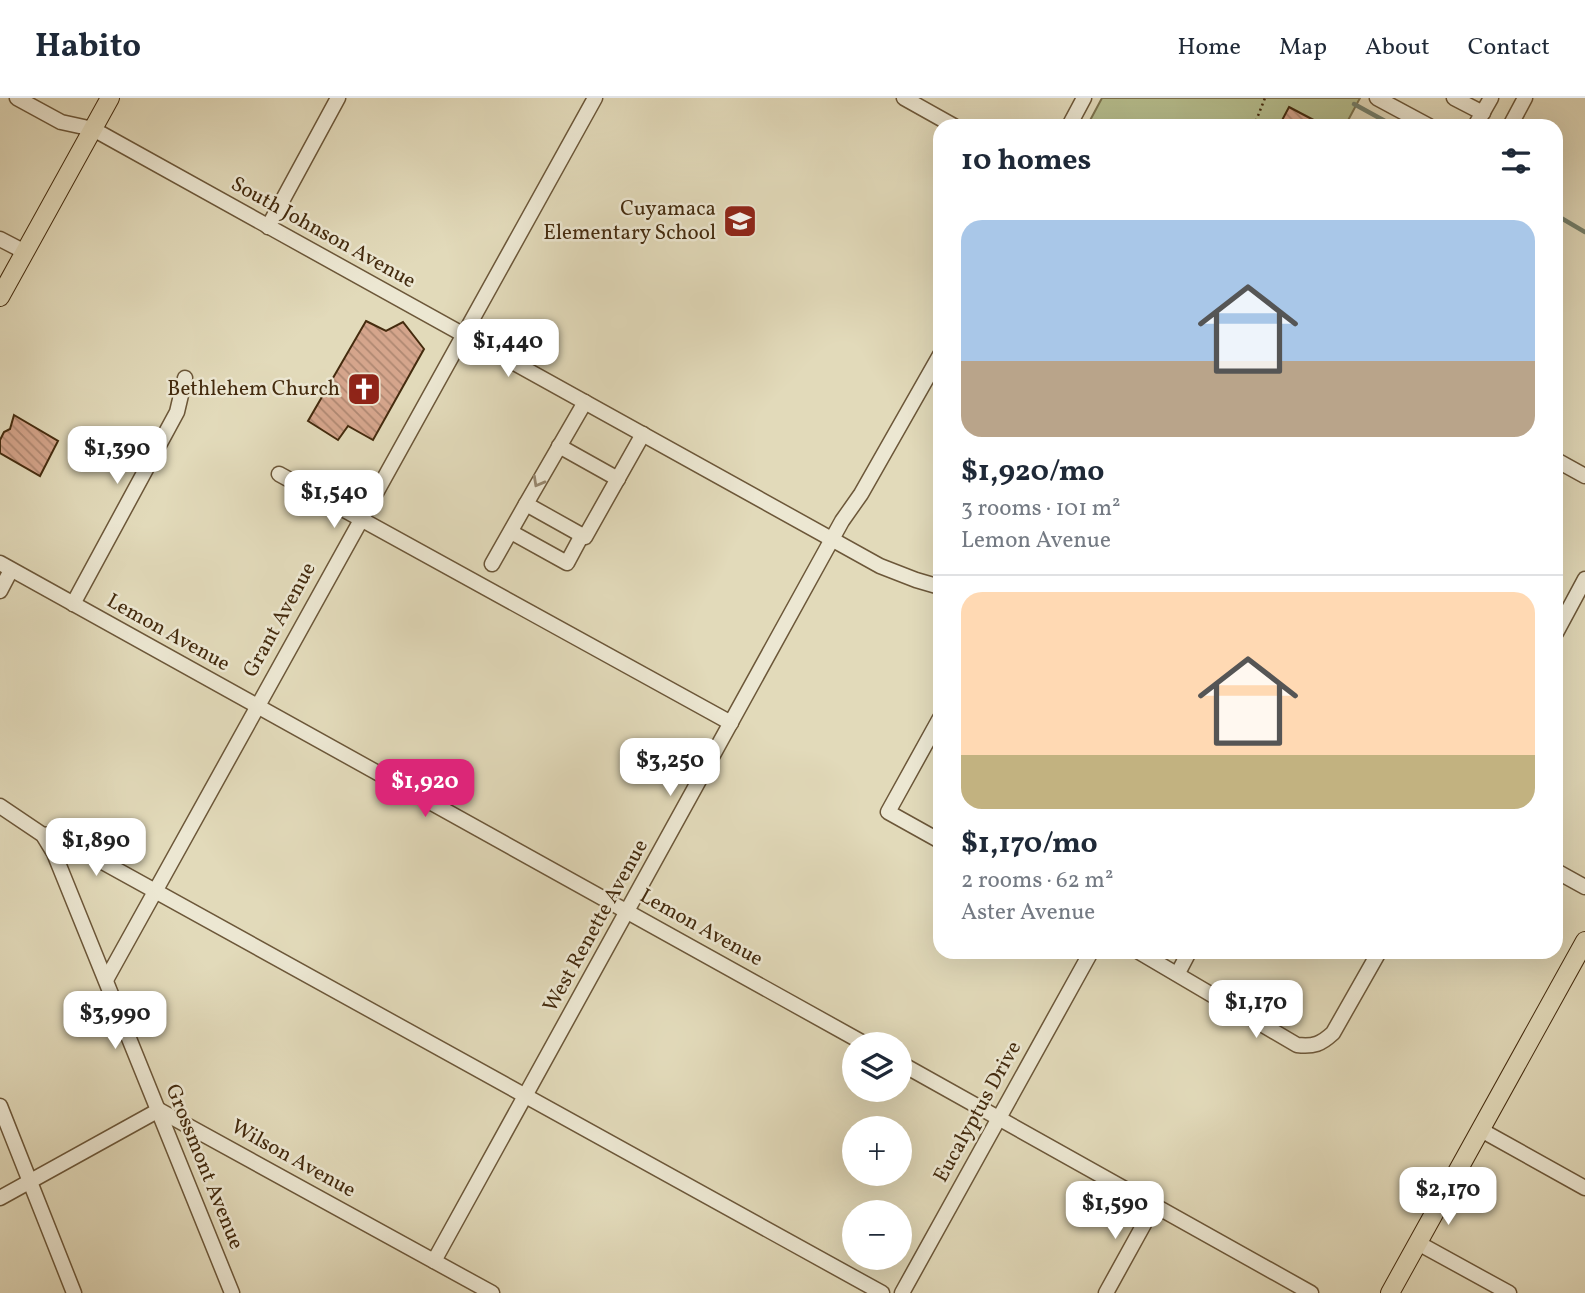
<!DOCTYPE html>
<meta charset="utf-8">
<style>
body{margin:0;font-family:Vollkorn,serif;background:#f6f6f7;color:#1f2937;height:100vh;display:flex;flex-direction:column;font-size:26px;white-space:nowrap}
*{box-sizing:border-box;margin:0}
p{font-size:23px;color:#747a83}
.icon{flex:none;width:38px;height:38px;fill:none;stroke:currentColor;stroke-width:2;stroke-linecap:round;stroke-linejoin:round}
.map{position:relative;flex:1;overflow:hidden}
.details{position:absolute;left:933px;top:21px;width:630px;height:840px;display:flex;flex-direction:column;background:#fff;border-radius:21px;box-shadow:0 7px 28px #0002}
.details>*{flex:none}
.controls{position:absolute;left:842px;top:934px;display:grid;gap:14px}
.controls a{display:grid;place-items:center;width:70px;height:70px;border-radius:50%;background:#fff;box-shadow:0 7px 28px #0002;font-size:35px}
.price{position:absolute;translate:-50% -60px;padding:0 16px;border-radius:14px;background:#fff;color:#222;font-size:23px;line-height:46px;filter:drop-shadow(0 2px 4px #0008)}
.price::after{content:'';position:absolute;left:50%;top:42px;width:21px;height:16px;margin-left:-10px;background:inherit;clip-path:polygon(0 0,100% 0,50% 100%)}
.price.on{background:#db2777;color:#fff}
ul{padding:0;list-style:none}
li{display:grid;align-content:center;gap:14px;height:371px;padding:0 28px}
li+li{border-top:2px solid #e0e1e3}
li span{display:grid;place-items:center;height:217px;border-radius:21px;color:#555}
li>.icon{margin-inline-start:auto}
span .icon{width:126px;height:126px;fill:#fffc;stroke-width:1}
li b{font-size:30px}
h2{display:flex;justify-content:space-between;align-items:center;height:84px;padding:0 28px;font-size:30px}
header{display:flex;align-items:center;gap:42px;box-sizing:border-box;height:98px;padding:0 35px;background:#fff;border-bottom:2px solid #e0e1e3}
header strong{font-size:33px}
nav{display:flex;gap:38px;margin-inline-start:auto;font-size:24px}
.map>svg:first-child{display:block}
.park{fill:#b6be8e;stroke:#7d744e;stroke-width:2}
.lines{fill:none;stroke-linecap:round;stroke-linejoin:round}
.stream{stroke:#75816d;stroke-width:4.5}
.building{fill:url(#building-back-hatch);stroke:#442b0e;stroke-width:2}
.minor-casing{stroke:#6c5739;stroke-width:17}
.major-casing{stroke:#442b0e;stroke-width:20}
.path{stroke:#442b0e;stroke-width:2.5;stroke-dasharray:2 3.5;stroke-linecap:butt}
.minor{stroke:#ece7d2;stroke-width:14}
.major{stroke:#e2daba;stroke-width:18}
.oneway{stroke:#988970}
.labels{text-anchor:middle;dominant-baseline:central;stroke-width:5;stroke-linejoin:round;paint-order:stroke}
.poi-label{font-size:21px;fill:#442b0e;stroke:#ece7d2;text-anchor:end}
.street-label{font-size:21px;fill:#442b0e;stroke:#ece7d2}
</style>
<header>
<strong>Habito</strong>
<nav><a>Home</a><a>Map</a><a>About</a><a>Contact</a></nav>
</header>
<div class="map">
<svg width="1585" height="1195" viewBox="0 0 1585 1195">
<defs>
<pattern id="building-back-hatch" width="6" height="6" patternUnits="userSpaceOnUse" patternTransform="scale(1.75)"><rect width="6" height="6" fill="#d5a58c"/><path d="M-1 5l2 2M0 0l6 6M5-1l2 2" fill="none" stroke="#ae8771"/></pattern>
</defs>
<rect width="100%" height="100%" fill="#e2daba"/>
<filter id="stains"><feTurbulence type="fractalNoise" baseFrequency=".00286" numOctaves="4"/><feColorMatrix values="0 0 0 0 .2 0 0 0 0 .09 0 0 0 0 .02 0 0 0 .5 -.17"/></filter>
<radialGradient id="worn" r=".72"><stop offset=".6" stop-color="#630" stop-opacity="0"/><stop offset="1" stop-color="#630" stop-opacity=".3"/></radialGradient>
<polygon class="park" points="1102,0 1360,0 1345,28 1087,28"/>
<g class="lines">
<g class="stream">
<polyline points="1354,6 1394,28"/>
<polyline points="1556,117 1585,134"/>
</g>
</g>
<g class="building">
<polygon points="1289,9 1325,28 1279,28"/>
<polygon points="366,223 386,233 403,224 424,251 373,342 348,328 338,342 308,323"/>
<polygon points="14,317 58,343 40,378 0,355 0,342 4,334 10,331"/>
</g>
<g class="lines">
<g class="minor-casing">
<g id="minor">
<polyline points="17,0 61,24 93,31 880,468 916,482 940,489"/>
<polyline points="904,0 954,28"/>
<polyline points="1377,0 1429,28"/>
<polyline points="1454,0 1483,15"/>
<polyline points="1069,28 1084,0"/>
<polyline points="1475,28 1491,0"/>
<polyline points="1510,28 1525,0"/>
<polyline points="268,129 338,0"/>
<polyline points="0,141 25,154"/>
<polyline points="585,304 526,406 585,439 643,336"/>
<polyline points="559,348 618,381"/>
<polyline points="1556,362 1585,378"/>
<polyline points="279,376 731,625"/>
<polyline points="511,434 567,465 582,437"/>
<polyline points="0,465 867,947"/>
<polyline points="492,466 526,406"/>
<polyline points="0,493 11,472"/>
<polyline points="73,506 177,314 185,280"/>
<polyline points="1556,535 1585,481"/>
<polyline points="940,620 888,714 940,743"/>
<polyline points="0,708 43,737 54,755 232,1195"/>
<polyline points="43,737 52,736 882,1195"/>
<polyline points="1556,773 1585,789"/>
<path d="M1139 854 1297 947C1314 949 1321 946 1333 935L1379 854"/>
<polyline points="1178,875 1189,854"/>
<polyline points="106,882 595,0"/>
<polyline points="900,965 1311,1195"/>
<polyline points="0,1008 74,1195"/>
<polyline points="1481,1032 1585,1090"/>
<polyline points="0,1100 159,1012 492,1195"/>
<polyline points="1418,1145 1509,1195"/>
<polyline points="434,1163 842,423 861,396 940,257"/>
<polyline points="902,1195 1091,854"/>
<polyline points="1106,1195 1154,1108"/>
</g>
</g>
<g class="major-casing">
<g id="major">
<polyline points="0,199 110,0"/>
<polyline points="1390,1195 1585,843"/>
</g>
</g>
<polyline class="path" points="1254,28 1265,0"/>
<use href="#minor" class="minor"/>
<use href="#major" class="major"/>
</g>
<defs><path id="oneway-chevron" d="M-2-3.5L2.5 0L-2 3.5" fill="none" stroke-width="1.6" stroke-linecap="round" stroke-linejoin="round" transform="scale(1.75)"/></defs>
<use class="oneway" href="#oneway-chevron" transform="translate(538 384) rotate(119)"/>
<defs>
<g id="school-square" transform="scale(1.75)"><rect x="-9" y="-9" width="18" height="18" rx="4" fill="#8f2418" stroke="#ece7d2"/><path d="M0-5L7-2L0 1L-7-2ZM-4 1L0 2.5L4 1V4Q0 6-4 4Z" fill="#fff"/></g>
<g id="church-square" transform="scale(1.75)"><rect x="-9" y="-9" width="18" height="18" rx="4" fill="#8f2418" stroke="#ece7d2"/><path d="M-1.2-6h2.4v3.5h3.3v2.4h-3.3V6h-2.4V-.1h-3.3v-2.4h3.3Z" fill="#fff"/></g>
</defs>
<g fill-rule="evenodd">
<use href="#school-square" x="740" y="123"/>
<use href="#church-square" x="364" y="291"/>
</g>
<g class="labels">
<g class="poi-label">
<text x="716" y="111">Cuyamaca<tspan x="716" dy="24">Elementary School</tspan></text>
<text x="340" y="291">Bethlehem Church</text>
</g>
<g class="street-label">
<text transform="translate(323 135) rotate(29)">South Johnson Avenue</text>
<text transform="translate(280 522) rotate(-61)">Grant Avenue</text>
<text transform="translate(168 535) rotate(29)">Lemon Avenue</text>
<text transform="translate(596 828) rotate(-61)">West Renette Avenue</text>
<text transform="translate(701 830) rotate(29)">Lemon Avenue</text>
<text transform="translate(978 1014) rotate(-61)">Eucalyptus Drive</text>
<text transform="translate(293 1061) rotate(29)">Wilson Avenue</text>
<text transform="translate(204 1069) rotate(68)">Grossmont Avenue</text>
</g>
</g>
<rect width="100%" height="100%" filter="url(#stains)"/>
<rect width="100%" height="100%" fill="url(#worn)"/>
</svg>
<div class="controls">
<a><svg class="icon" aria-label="layers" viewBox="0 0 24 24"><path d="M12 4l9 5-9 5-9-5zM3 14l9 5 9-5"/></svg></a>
<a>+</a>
<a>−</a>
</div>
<b class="price" style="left:508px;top:281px">$1,440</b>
<b class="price" style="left:117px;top:388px">$1,390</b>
<b class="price" style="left:334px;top:432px">$1,540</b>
<b class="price" style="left:670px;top:700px">$3,250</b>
<b class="price on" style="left:425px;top:721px">$1,920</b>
<b class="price" style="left:96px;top:780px">$1,890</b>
<b class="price" style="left:1256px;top:942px">$1,170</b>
<b class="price" style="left:115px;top:953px">$3,990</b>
<b class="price" style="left:1448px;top:1129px">$2,170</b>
<b class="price" style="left:1115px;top:1143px">$1,590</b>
<section class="details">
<h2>10 homes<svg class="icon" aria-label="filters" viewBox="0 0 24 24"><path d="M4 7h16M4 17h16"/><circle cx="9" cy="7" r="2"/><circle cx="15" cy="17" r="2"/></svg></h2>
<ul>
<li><span style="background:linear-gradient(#a9c7e8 65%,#b9a48a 0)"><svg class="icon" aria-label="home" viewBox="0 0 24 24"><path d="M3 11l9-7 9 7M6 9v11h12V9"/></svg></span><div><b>$1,920/mo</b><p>3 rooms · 101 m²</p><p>Lemon Avenue</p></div></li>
<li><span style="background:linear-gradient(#ffd9b3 75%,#c2b280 0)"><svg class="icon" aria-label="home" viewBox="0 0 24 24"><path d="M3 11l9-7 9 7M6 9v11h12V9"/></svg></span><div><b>$1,170/mo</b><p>2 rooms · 62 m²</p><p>Aster Avenue</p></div></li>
</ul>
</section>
</div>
